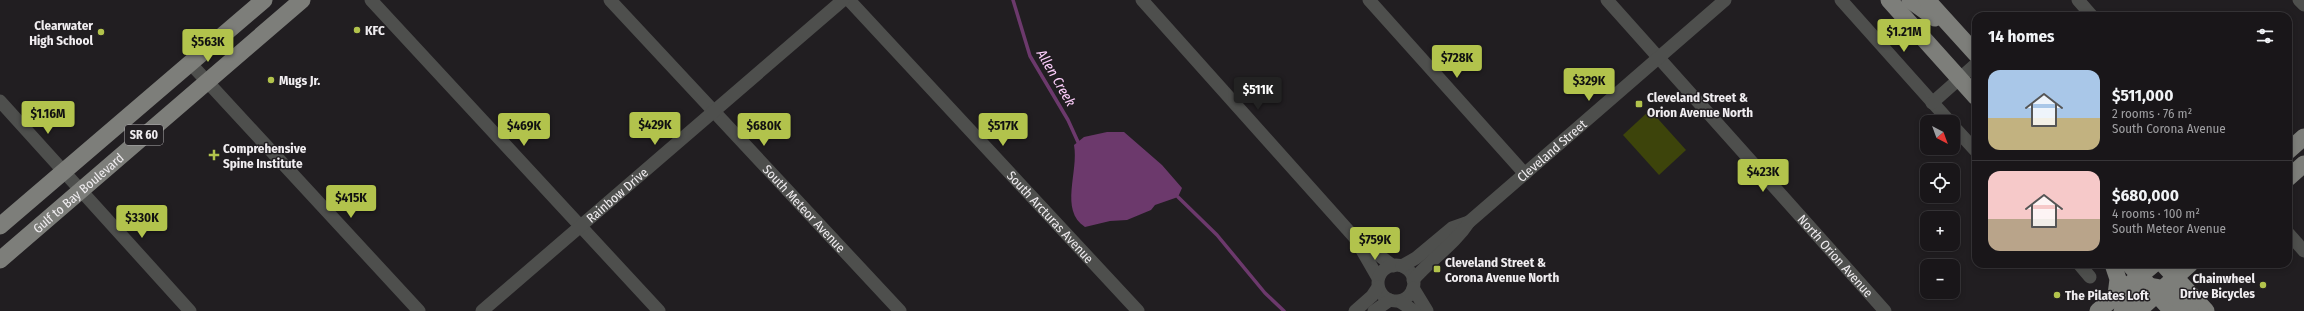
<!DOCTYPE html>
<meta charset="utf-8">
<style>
body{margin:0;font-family:"Fira Sans Condensed",sans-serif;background:#262326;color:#f1f3f6;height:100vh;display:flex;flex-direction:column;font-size:15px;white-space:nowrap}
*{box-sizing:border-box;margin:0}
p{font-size:13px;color:#9f9fa2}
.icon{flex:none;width:22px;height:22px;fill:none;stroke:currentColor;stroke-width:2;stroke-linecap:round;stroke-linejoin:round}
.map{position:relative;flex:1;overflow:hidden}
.details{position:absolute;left:1972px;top:12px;width:320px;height:256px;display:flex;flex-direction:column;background:#191619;border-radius:12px;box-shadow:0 2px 6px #0003,0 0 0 1px #373538}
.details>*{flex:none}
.needle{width:26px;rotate:139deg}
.controls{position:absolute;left:1920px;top:115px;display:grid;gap:8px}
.controls a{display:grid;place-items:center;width:40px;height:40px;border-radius:8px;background:#191619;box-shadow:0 2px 6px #0003,0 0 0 1px #373538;font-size:20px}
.price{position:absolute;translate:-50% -34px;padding:0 9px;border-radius:4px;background:#b2c34c;color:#111;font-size:13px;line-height:26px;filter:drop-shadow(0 1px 2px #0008)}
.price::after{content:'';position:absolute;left:50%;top:24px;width:12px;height:9px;margin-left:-6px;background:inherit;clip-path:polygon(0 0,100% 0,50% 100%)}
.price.current{background:#222;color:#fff}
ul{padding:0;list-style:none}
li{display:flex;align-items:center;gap:12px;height:100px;padding:0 16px}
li+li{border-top:1px solid #373538}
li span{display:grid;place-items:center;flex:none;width:112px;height:80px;border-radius:12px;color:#555}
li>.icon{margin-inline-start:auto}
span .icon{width:48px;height:48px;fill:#fffc;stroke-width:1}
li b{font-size:17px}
h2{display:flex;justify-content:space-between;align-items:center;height:48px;padding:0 16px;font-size:17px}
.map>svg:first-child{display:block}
.green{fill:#3d440b}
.water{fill:#6c396c}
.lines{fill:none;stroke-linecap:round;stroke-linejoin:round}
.stream{stroke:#6c396c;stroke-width:3.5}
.minor{stroke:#4e4f4d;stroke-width:13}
.major{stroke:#7d7e7a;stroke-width:17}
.poi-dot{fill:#b2c34c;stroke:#211e21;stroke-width:1.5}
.labels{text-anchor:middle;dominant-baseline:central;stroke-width:3;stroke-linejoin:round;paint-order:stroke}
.shield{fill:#211e21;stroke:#b2afb2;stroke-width:1}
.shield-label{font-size:12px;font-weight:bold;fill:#f0edf0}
.poi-label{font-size:13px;font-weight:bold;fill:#f0edf0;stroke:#211e21;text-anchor:start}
.street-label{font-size:13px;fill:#f0edf0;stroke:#211e21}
.water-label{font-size:14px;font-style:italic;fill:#fecffc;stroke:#211e21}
</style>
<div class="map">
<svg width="2304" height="311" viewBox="0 0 2304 311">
<rect width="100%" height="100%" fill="#211e21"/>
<polygon class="green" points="1650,110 1686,150 1659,175 1623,135"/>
<path class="water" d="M1107 132H1124L1162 165 1182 188 1178 197 1155 205 1151 210 1127 220 1110 221 1085 227C1059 210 1079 172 1074 145L1084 137Z"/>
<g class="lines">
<g class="stream">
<polyline points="1013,0 1030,56 1068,120 1078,142"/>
<polyline points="1178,197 1217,235 1265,293 1284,311"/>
</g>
<g class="minor">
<polyline points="371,0 659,311"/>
<path id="s1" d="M610 0 900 311"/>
<path id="s2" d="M849 0 1138 311"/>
<polyline points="1142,0 1355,238 1378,278"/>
<polyline points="1369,0 1525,174"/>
<path id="s3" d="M1607 0 1885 311"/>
<polyline points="1841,0 1950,122"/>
<polyline points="2078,0 2092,16"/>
<polyline points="2299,0 2304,5"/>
<polyline points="190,63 419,311"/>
<polyline points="0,101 190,311"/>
<polyline points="1932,103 1976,64"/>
<polyline points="1953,126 1976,151"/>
<polyline points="2288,233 2304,251"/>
<polyline points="1359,240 1393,266"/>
<polyline points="2079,264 2090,277"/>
<circle cx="1396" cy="283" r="18"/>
<polyline points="1402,266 1416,258 1452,228 1469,222"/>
<path id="s4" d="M1413 280C1431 259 1454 245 1469 222L1725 0"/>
<polyline points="1413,288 1427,311"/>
<polyline points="1399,301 1414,311"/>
<path id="s5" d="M482 311 843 0"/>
<polyline points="1355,311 1372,296 1378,287"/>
<polyline points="1374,311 1390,300"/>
</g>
<g class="major">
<polyline points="1889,0 1976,97"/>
<polyline points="1910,0 1935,18"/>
<polyline points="1927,0 1976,54"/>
<polyline points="2288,151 2304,137"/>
<polyline points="2288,178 2304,164"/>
<polyline points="0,226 264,0"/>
<path id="s6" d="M0 260 302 0"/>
<polyline points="2113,264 2118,279 2116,295"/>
<polyline points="2129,264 2172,311"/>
<polyline points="2163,264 2206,311"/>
<path d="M2116 295C2149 280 2166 284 2190 311"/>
<polyline points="2098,311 2154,264"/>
<polyline points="2122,311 2142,292"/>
<polyline points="2138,311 2190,264"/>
</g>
</g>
<g class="poi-dot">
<circle cx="357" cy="30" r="4"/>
<circle cx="101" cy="32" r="4"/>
<circle cx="271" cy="80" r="4"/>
<rect x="1635" y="100" width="8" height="8" rx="2"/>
<path d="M212 149h4v4h4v4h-4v4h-4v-4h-4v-4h4z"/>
<rect x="1433" y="265" width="8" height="8" rx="2"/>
<circle cx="2263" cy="285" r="4"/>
<circle cx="2057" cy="295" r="4"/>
</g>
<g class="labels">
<rect class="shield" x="125" y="125" width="38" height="20" rx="3"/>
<g class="shield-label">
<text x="144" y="135">SR 60</text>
</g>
<g class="poi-label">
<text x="93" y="25" text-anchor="end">Clearwater<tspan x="93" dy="15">High School</tspan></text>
<text x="365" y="30">KFC</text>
<text x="279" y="80">Mugs Jr.</text>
<text x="1647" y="97">Cleveland Street &amp;<tspan x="1647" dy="15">Orion Avenue North</tspan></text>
<text x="223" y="148">Comprehensive<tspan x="223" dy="15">Spine Institute</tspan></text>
<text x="1445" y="262">Cleveland Street &amp;<tspan x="1445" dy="15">Corona Avenue North</tspan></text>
<text x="2255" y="278" text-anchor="end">Chainwheel<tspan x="2255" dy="15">Drive Bicycles</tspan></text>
<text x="2065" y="295">The Pilates Loft</text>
</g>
<g class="street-label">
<text stroke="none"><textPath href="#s4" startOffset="190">Cleveland Street</textPath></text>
<text stroke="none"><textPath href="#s6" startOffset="103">Gulf to Bay Boulevard</textPath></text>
<text stroke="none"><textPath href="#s5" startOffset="178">Rainbow Drive</textPath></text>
<text stroke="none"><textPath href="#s1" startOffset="285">South Meteor Avenue</textPath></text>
<text stroke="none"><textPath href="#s2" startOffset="296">South Arcturas Avenue</textPath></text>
<text stroke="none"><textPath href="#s3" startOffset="343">North Orion Avenue</textPath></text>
</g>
<g class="water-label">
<text transform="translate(1056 78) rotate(60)">Allen Creek</text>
</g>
</g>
</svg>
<div class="controls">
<a><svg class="needle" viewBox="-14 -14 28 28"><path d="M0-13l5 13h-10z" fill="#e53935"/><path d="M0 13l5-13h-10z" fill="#9f9fa2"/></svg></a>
<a><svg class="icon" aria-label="locate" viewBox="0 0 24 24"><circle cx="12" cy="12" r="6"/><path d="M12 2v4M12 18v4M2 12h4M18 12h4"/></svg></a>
<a>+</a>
<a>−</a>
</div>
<b class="price" style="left:1904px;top:53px">$1.21M</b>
<b class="price" style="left:208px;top:63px">$563K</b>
<b class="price" style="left:1457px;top:79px">$728K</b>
<b class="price" style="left:1589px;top:102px">$329K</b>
<b class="price current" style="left:1258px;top:111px">$511K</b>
<b class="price" style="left:48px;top:135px">$1.16M</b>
<b class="price" style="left:655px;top:146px">$429K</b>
<b class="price" style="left:524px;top:147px">$469K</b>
<b class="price" style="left:764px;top:147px">$680K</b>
<b class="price" style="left:1003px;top:147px">$517K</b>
<b class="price" style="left:1763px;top:193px">$423K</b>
<b class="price" style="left:351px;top:219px">$415K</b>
<b class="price" style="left:142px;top:239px">$330K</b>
<b class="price" style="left:1375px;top:261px">$759K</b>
<section class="details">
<h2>14 homes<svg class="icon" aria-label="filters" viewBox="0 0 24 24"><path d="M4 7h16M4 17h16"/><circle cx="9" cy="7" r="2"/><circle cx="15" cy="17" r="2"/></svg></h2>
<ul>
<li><span style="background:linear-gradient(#a9c7e8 60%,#c2b280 0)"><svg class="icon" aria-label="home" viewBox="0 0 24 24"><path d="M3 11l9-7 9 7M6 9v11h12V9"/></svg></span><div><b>$511,000</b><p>2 rooms · 76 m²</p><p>South Corona Avenue</p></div></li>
<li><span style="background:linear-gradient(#f6c9c9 60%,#b9a48a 0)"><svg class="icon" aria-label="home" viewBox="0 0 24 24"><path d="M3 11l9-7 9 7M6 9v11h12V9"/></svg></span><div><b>$680,000</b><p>4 rooms · 100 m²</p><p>South Meteor Avenue</p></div></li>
</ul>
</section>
</div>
